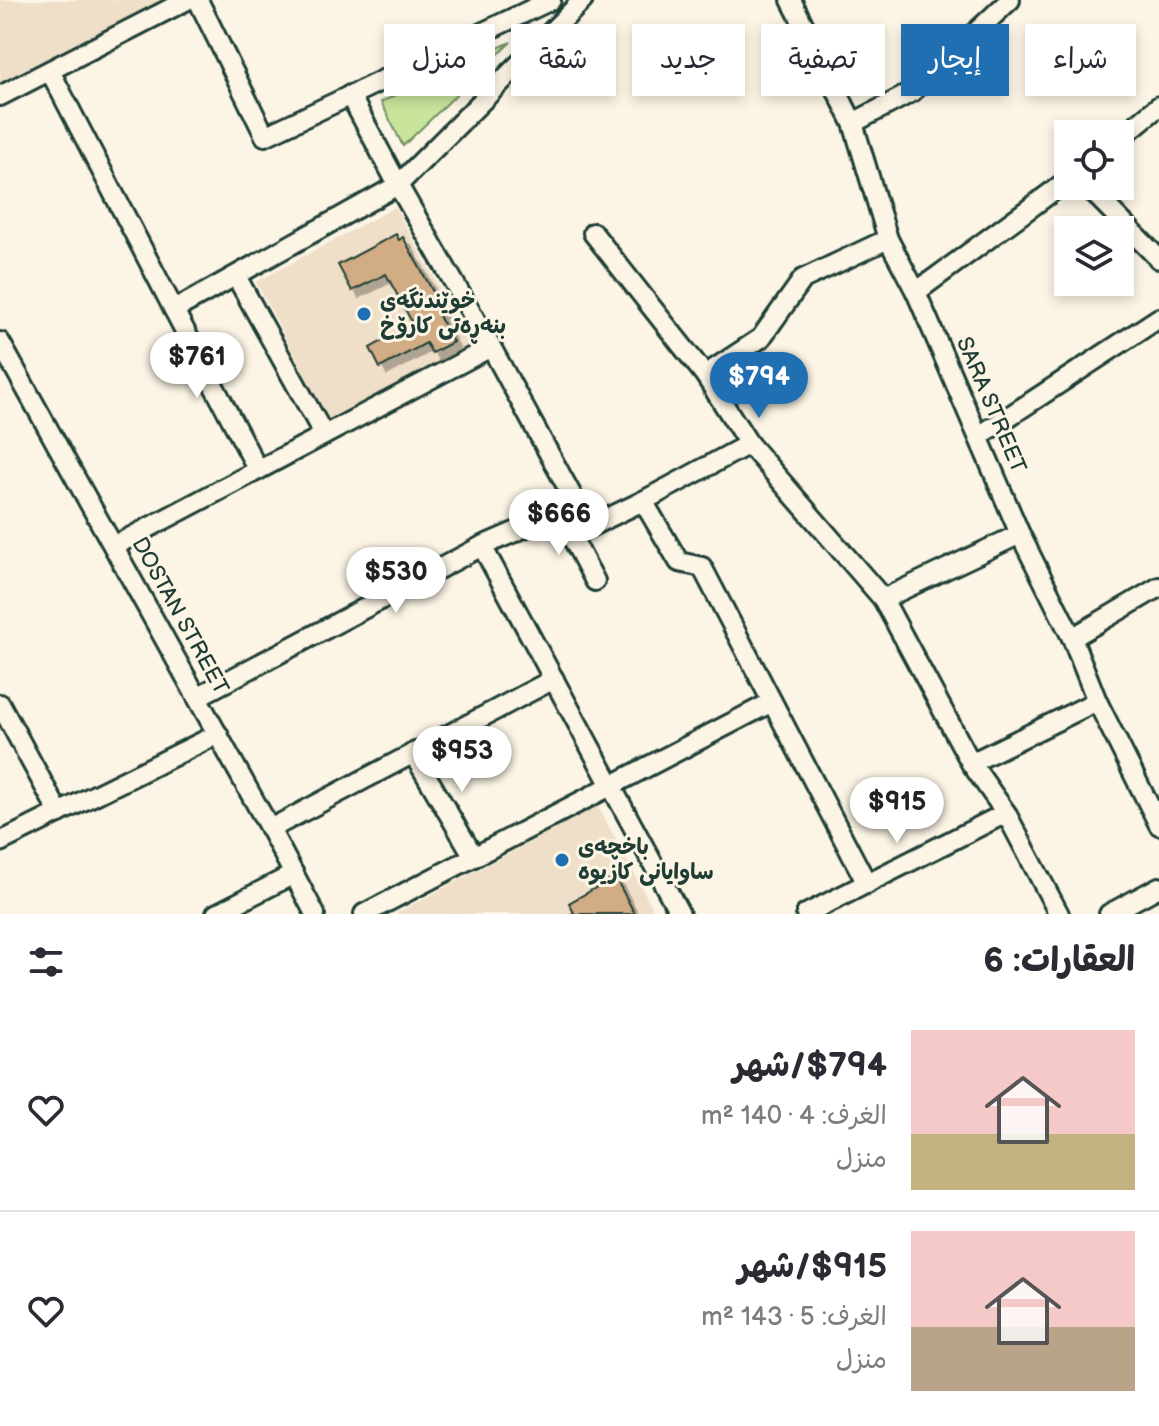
<!DOCTYPE html>
<html lang="ar">
<meta charset="utf-8">
<style>
body{margin:0;font-family:"Balsamiq Sans","Playpen Sans Arabic",sans-serif;background:#f2f2f3;color:#2b2b33;direction:rtl;height:100vh;display:flex;flex-direction:column;font-size:30px;white-space:nowrap}
*{box-sizing:border-box;margin:0}
p{font-size:26px;color:#7c7c81}
.icon{flex:none;width:44px;height:44px;fill:none;stroke:currentColor;stroke-width:2;stroke-linecap:round;stroke-linejoin:round}
.map{position:relative;height:914px;overflow:hidden;direction:ltr}
.details{display:flex;flex-direction:column;background:#fff;flex:1}
.details>*{flex:none}
.banner{position:absolute;left:24px;top:24px;width:1112px;height:72px;direction:rtl;display:flex;gap:16px}
.tools{position:absolute;left:1054px;top:120px;display:grid;gap:16px}
.tools a{display:grid;place-items:center;width:80px;height:80px;border-radius:0px;background:#fff;box-shadow:0 4px 12px #0003;font-size:40px}
.price{position:absolute;translate:-50% -68px;padding:0 18px;border-radius:28px;background:#fff;color:#222;font-size:26px;line-height:52px;filter:drop-shadow(0 2px 4px #0008)}
.price::after{content:'';position:absolute;left:50%;top:48px;width:24px;height:18px;margin-left:-12px;background:inherit;clip-path:polygon(0 0,100% 0,50% 100%)}
.price.current{background:#1f6fb2;color:#fff}
ul{padding:0;list-style:none}
li{display:flex;align-items:center;gap:24px;height:200px;padding:0 24px}
li+li{border-top:2px solid #e1e1e2}
li span{display:grid;place-items:center;flex:none;width:224px;height:160px;border-radius:0px;color:#555}
li>.icon{margin-inline-start:auto}
span .icon{width:96px;height:96px;fill:#fffc;stroke-width:1}
li b{font-size:34px}
h2{display:flex;justify-content:space-between;align-items:center;height:96px;padding:0 24px;font-size:34px}
.pill{padding:0 28px;border-radius:0px;background:#fff;box-shadow:0 4px 12px #0003;font-size:28px;line-height:72px}
.pill.current{background:#1f6fb2;color:#fff}
.map>svg:first-child{display:block}
.built{fill:#efdfc8}
.green{fill:#c9e59c;stroke:#749168;stroke-width:2}
.building{fill:#d2ac84;stroke:#1f3d34;stroke-width:2;filter:url(#shadow)}
.lines{fill:none;stroke-linecap:round;stroke-linejoin:round}
.minor-casing{stroke:#1f3d34;stroke-width:24}
.minor{stroke:#fcf5e5;stroke-width:18}
.poi-dot{fill:#1f6fb2;stroke:#fcf5e5;stroke-width:3}
.labels{text-anchor:middle;dominant-baseline:central;stroke-width:6;stroke-linejoin:round;paint-order:stroke}
.poi-label{font-size:22px;font-weight:bold;fill:#1f3d34;stroke:#fcf5e5;text-anchor:start}
.street-label{font-size:22px;fill:#1f3d34;stroke:#fcf5e5}
</style>
<div class="map">
<svg width="1159" height="914" viewBox="0 0 1159 914">
<defs>
<filter id="shadow"><feDropShadow dx="7" dy="7" stdDeviation="0" flood-color="#0004"/></filter>
</defs>
<rect width="100%" height="100%" fill="#fcf5e5"/>
<filter id="ink" filterUnits="userSpaceOnUse"><feTurbulence type="fractalNoise" baseFrequency=".0125" numOctaves="2"/><feDisplacementMap in="SourceGraphic" scale="16" xChannelSelector="R" yChannelSelector="G"/><feConvolveMatrix kernelMatrix="1 2 1 2 8 2 1 2 1" color-interpolation-filters="sRGB"/></filter>
<g filter="url(#ink)">
<g class="built">
<polygon points="0,0 167,0 0,84"/>
<polygon points="395,207 472,346 329,420 256,282"/>
<polygon points="598,806 656,914 395,914"/>
</g>
<polygon class="green" points="511,42 403,146 381,102"/>
<g class="building">
<polygon points="396,234 399,240 403,237 443,310 437,312 453,342 432,353 426,343 380,368 370,348 413,324 386,274 352,291 338,265"/>
<polygon points="615,877 635,914 571,914 574,913 569,903"/>
</g>
<g class="lines">
<g class="minor-casing">
<g id="minor">
<polyline points="198,0 265,136 551,0"/>
<polyline points="791,0 853,123 888,239 916,292 1020,534 1072,638 1097,701 1159,825"/>
<polyline points="50,71 174,310 398,185 491,347 576,503 588,513"/>
<polyline points="350,95 398,185 583,0"/>
<polyline points="0,96 187,0"/>
<polyline points="853,123 912,92 1010,0"/>
<polyline points="1120,138 1159,106"/>
<polyline points="1087,186 1159,259"/>
<polyline points="236,276 324,435"/>
<polyline points="916,292 1068,180"/>
<polyline points="174,310 258,470"/>
<polyline points="0,342 270,829 315,914"/>
<polyline points="705,375 761,338 803,279 888,239"/>
<polyline points="979,436 1159,318"/>
<polyline points="749,444 883,599 1020,534"/>
<polyline points="643,501 679,562 702,567 867,884"/>
<polyline points="566,526 595,581"/>
<polyline points="571,536 643,501 749,444 705,375 593,233"/>
<polyline points="114,546 491,347"/>
<polyline points="482,546 680,914"/>
<polyline points="883,599 971,763 1006,813 1059,914"/>
<polyline points="1072,638 1159,587"/>
<polyline points="197,697 482,546 559,513 576,503"/>
<polyline points="0,704 59,813"/>
<polyline points="413,753 474,857"/>
<polyline points="971,763 1097,701"/>
<polyline points="270,829 554,679"/>
<polyline points="0,842 218,734"/>
<polyline points="216,914 294,874"/>
<polyline points="364,914 772,702"/>
<polyline points="806,914 1006,813"/>
<polyline points="1109,914 1159,887"/>
</g>
</g>
<use href="#minor" class="minor"/>
</g>
</g>
<g class="poi-dot">
<circle cx="364" cy="314" r="8"/>
<circle cx="562" cy="860" r="8"/>
</g>
<g class="labels">
<g class="poi-label">
<text x="380" y="301">خوێندنگەی<tspan x="380" dy="25">بنەڕەتی کارۆخ</tspan></text>
<text x="578" y="847">باخچەی<tspan x="578" dy="25">ساوایانی کازیوە</tspan></text>
</g>
<g class="street-label">
<text transform="translate(991 405) rotate(67)">SARA STREET</text>
<text transform="translate(180 616) rotate(61)">DOSTAN STREET</text>
</g>
</g>
</svg>
<div class="tools">
<a><svg class="icon" aria-label="locate" viewBox="0 0 24 24"><circle cx="12" cy="12" r="6"/><path d="M12 2v4M12 18v4M2 12h4M18 12h4"/></svg></a>
<a><svg class="icon" aria-label="layers" viewBox="0 0 24 24"><path d="M12 4l9 5-9 5-9-5zM3 14l9 5 9-5"/></svg></a>
</div>
<b class="price" style="left:197px;top:400px">$761</b>
<b class="price current" style="left:759px;top:420px">$794</b>
<b class="price" style="left:559px;top:557px">$666</b>
<b class="price" style="left:396px;top:615px">$530</b>
<b class="price" style="left:462px;top:794px">$953</b>
<b class="price" style="left:897px;top:845px">$915</b>
<div class="banner">
<a class="pill">شراء</a>
<a class="pill current">إيجار</a>
<a class="pill">تصفية</a>
<a class="pill">جديد</a>
<a class="pill">شقة</a>
<a class="pill">منزل</a>
</div>
</div>
<section class="details">
<h2>العقارات: 6<svg class="icon" aria-label="filters" viewBox="0 0 24 24"><path d="M4 7h16M4 17h16"/><circle cx="9" cy="7" r="2"/><circle cx="15" cy="17" r="2"/></svg></h2>
<ul>
<li><span style="background:linear-gradient(#f6c9c9 65%,#c2b280 0)"><svg class="icon" aria-label="home" viewBox="0 0 24 24"><path d="M3 11l9-7 9 7M6 9v11h12V9"/></svg></span><div><b>$794/شهر</b><p>الغرف: 4 · 140 m²</p><p>منزل</p></div><svg class="icon" aria-label="heart" viewBox="0 0 24 24"><path d="M12 20l-8-8c-3-5 5-10 8-4 3-6 11-1 8 4z"/></svg></li>
<li><span style="background:linear-gradient(#f6c9c9 60%,#b9a48a 0)"><svg class="icon" aria-label="home" viewBox="0 0 24 24"><path d="M3 11l9-7 9 7M6 9v11h12V9"/></svg></span><div><b>$915/شهر</b><p>الغرف: 5 · 143 m²</p><p>منزل</p></div><svg class="icon" aria-label="heart" viewBox="0 0 24 24"><path d="M12 20l-8-8c-3-5 5-10 8-4 3-6 11-1 8 4z"/></svg></li>
</ul>
</section>
